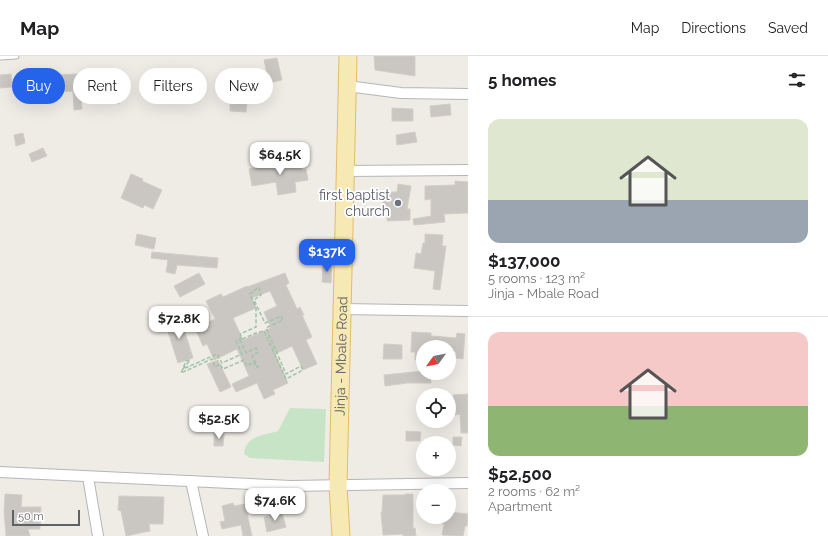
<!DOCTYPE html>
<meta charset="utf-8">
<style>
body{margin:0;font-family:Raleway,sans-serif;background:#f6f6f6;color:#202124;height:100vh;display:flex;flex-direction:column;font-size:15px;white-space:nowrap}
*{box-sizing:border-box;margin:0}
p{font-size:13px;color:#757577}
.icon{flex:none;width:22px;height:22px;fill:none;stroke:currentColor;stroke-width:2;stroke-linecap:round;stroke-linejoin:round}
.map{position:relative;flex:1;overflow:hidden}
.side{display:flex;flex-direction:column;background:#fff;width:360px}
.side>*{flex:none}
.banner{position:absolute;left:12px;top:12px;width:380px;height:36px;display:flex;gap:8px}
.needle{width:26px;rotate:237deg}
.fabs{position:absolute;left:416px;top:284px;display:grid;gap:8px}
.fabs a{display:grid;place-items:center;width:40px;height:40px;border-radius:50%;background:#fff;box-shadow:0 4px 16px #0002;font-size:20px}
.scale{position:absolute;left:12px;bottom:10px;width:68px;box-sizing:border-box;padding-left:4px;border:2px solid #5e6265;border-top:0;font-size:11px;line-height:14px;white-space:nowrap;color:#5e6265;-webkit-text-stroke:3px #fff;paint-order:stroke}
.price{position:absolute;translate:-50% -34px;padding:0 9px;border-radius:8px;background:#fff;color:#222;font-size:13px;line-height:26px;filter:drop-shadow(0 1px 2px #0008)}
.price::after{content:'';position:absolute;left:50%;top:24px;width:12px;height:9px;margin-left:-6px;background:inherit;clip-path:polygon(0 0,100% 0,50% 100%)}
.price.current{background:#2563eb;color:#fff}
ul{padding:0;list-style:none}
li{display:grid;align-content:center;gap:8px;height:212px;padding:0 20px}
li+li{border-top:1px solid #e0e0e0}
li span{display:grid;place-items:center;height:124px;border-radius:12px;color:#555}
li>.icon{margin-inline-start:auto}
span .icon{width:72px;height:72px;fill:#fffc;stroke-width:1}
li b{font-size:17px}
h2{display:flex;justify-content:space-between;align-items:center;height:48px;padding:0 20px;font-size:17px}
.chip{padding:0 14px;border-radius:18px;background:#fff;box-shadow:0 4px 16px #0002;font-size:14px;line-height:36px}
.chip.current{background:#2563eb;color:#fff}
header{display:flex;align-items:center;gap:24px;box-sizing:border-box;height:56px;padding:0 20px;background:#fff;border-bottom:1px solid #e0e0e0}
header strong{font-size:19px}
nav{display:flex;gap:22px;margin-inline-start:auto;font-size:14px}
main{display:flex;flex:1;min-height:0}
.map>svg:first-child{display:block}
.green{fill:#c7e4c6}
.building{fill:#cac7c3;stroke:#d3cec5;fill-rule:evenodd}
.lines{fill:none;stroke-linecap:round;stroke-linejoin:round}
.lane-casing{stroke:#b3b6ba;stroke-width:7}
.street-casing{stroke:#b3b6ba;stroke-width:12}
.primary-casing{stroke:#e4bb6a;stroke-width:19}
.path{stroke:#9fc4a8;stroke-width:1.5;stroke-dasharray:4 2;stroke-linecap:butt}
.lane{stroke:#fff;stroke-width:5}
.street{stroke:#fff;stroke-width:10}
.primary{stroke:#f7e9b3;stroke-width:17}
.worship-dot{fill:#6b7280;stroke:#fff;stroke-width:1.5}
.labels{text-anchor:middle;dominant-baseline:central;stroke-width:3.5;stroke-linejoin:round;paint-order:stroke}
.worship-label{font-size:14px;fill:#5b616d;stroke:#fff;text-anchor:end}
.street-label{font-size:14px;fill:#5e6265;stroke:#fff}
</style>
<header>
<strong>Map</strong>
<nav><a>Map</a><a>Directions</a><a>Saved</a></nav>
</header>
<main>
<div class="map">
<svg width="468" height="480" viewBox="0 0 468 480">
<rect width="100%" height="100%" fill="#efece6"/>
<path class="green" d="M290 352 326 353 324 406 250 402 244 398C246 379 262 380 278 375Z"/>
<g class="building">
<polygon points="374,0 415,0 415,20 375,14"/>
<polygon points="277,2 282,24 269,27 264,4"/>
<polygon points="163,16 201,30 201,32 179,30 177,36 158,29"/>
<polygon points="11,18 12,31 0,32 0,19"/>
<polygon points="79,18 82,53 74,54 73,35 56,36 55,19"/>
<polygon points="108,21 117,23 115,35 123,37 119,48 103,43 107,30 106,30"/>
<polygon points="230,44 247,45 246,56 230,55"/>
<polygon points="450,48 451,59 431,61 430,50"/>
<polygon points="392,52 413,53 413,65 392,65"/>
<polygon points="415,76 417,86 397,89 396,79"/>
<polygon points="23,77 25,87 16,90 14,79"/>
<polygon points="43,92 47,100 32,106 29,98"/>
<polygon points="301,104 302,114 306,113 308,124 295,126 296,136 278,139 276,126 252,130 249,113"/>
<polygon points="131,118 143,123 142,125 162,134 153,153 144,149 143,152 121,142"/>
<polygon points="455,125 468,126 468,157 444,158 445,166 414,169 413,163 431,160 431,143 425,144 425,130 455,129"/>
<polygon points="398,128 411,130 407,153 410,153 410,164 387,165 387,152 383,152 382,136 397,136"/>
<polygon points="137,178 156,182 154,193 135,189"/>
<polygon points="425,178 443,179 442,190 446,190 440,234 433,233 435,215 414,212 416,197 421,198 423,187 425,187"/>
<polygon points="152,196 218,202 217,212 177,209 175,218 166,216 168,204 151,202"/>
<polygon points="323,207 332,208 331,227 322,226"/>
<polygon points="199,217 205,228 180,241 174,230"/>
<path d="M285 217 289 227 286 229 297 253 300 251 304 259H302L312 281 306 284 317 308 303 314 292 290 275 298 288 327 273 334 275 338 264 343 257 327 236 336 232 328 249 320 237 293 214 304 207 288 203 290 195 272 215 263 206 245 221 238 223 241 247 230V231ZM270 235 277 250 264 256 271 272 243 284 233 262 256 252 252 242Z"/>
<polygon points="180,260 193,302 178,307 168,276 170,275 167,263"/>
<polygon points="412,276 431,277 431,280 456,282 457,277 465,278 463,303 456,302 456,296 449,295 449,291 423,291 423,304 415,304 415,296 411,296"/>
<polygon points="384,288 402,289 402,303 383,303"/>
<polygon points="218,304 231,331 220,336 207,308"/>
<polygon points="423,315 423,317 430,317 431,327 407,327 385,330 384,319"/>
<polygon points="468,338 468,377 461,377 460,358 455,359 453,339"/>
<polygon points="406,375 421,376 420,385 406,385"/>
<polygon points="214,378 224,378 223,390 214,390"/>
<polygon points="453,381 462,381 461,390 453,389"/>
<polygon points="5,438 22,439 21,451 41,451 40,473 28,473 30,480 6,480 4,456"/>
<polygon points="405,438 413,438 413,472 415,472 416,480 403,480 403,478 383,479 381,456 382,456 383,439 405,439"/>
<polygon points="119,440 164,441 163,468 149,468 150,475 126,480 121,455 118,454"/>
<polygon points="233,447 234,450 245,448 252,480 243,480 241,469 222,473 220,466 225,465 222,450"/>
<polygon points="449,456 468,458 467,470 465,470 463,480 442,479 444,468 441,467 442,461 449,461"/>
<polygon points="282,457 286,471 267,476 264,461"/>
</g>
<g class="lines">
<g class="lane-casing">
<polyline id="lane" points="0,1 16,0"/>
</g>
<g class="street-casing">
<g id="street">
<polyline points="347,30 401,37 468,38"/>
<polyline points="345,115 468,114"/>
<polyline points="342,253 468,255"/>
<polyline points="0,416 291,430 468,427"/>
<polyline points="88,421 98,480"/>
<polyline points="191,425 203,480"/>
</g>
</g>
<g class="primary-casing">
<g id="primary">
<path id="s1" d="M341 480 338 429 348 0"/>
</g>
</g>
<polygon class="path" points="259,231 261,239 254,244 265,267 281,260 283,264 266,272 286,318 301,310 303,314 286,323 264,275 256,277 240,284 246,297 256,292 258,296 252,300 258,311 256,311 254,306 247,310 244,304 223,313 220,308 215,311 212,303 181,317 186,305 190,304 183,313 217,298 222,307 242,298 236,285 242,282 240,278 256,271 256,252 250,238"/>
<use href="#lane" class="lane"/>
<use href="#street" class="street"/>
<use href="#primary" class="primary"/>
</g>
<circle class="worship-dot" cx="398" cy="147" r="4"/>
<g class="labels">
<g class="worship-label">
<text x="390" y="139">first baptist<tspan x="390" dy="16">church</tspan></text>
</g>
<g class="street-label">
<text stroke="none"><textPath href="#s1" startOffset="180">Jinja - Mbale Road</textPath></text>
</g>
</g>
</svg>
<div class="fabs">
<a><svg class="needle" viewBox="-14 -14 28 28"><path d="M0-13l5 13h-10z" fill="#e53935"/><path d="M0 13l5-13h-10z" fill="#757577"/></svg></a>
<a><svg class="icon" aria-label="locate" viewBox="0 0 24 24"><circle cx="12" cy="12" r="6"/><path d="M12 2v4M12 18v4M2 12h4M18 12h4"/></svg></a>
<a>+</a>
<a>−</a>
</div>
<div class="scale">50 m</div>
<b class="price" style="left:280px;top:120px">$64.5K</b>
<b class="price current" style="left:327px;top:217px">$137K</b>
<b class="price" style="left:179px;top:284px">$72.8K</b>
<b class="price" style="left:219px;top:384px">$52.5K</b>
<b class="price" style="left:275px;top:466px">$74.6K</b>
<div class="banner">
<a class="chip current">Buy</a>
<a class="chip">Rent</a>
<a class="chip">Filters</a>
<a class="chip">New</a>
</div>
</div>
<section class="side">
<h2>5 homes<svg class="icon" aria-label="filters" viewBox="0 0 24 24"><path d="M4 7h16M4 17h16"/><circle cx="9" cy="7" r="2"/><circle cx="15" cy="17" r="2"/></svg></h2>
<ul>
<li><span style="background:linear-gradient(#dfe7d0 65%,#9aa5b1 0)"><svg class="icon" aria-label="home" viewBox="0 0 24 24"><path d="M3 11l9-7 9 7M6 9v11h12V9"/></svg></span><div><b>$137,000</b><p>5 rooms · 123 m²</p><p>Jinja - Mbale Road</p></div></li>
<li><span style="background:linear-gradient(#f6c9c9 60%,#8fb573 0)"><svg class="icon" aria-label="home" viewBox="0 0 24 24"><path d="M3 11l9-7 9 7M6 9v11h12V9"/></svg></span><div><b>$52,500</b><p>2 rooms · 62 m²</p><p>Apartment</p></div></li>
</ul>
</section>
</main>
